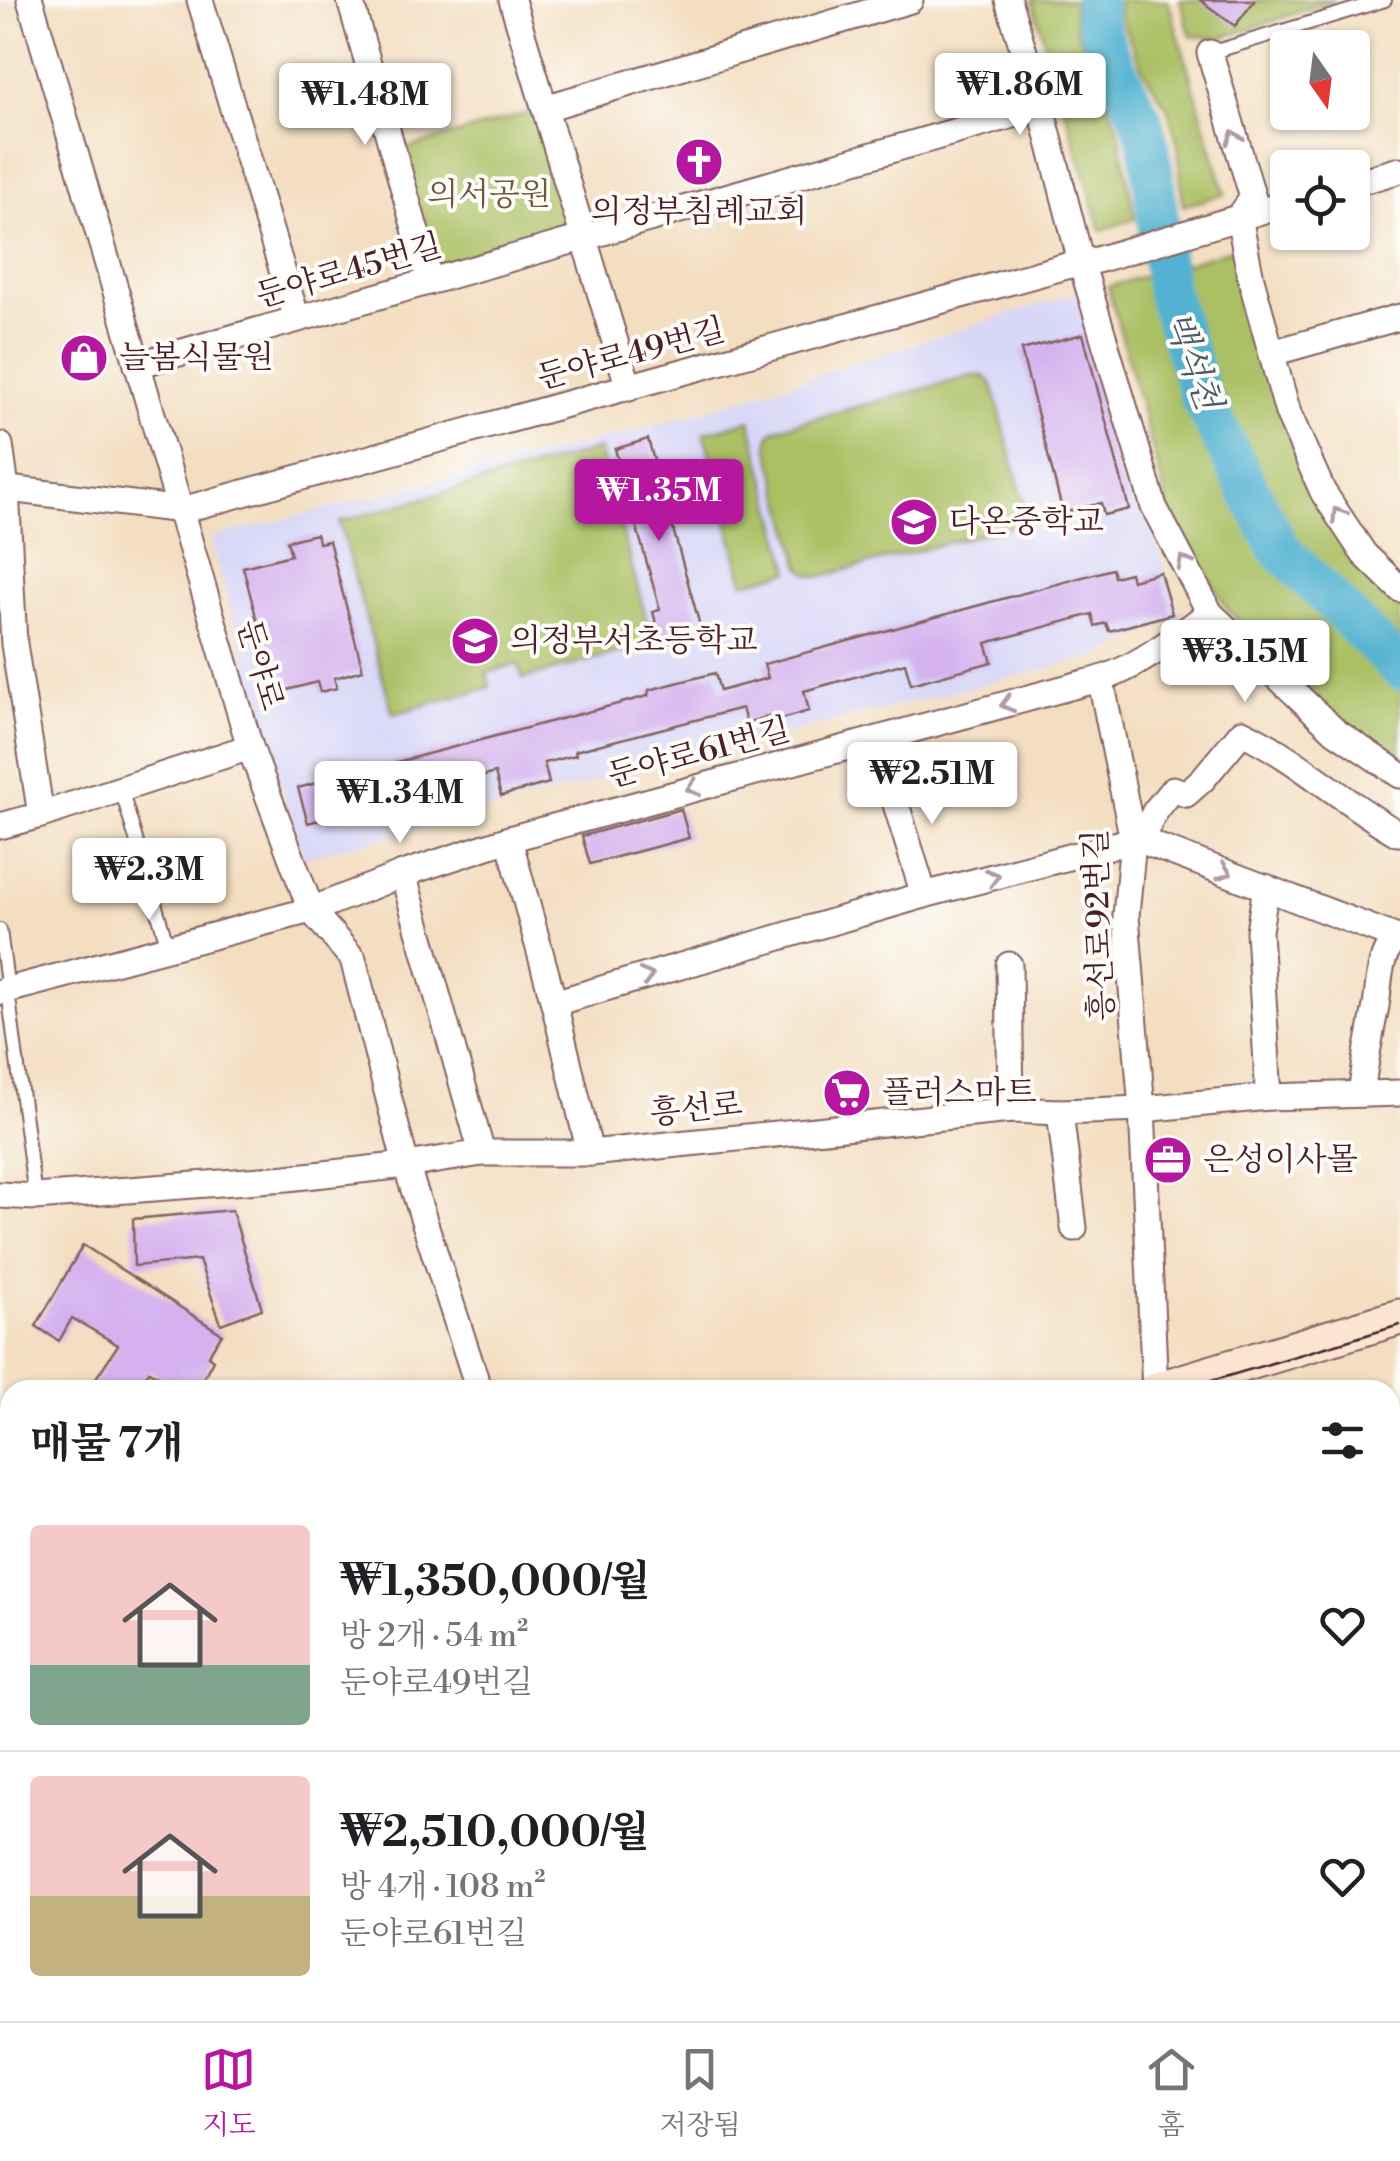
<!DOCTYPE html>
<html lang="ko">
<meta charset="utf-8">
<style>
body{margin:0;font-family:"Libre Bodoni","Noto Serif KR",serif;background:#f6f6f6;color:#202124;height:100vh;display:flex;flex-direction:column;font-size:38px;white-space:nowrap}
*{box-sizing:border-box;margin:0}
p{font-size:32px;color:#757577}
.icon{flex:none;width:55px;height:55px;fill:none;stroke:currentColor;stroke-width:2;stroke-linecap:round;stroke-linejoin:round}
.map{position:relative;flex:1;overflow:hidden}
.details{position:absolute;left:0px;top:1380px;width:1400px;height:642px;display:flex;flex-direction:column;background:#fff;border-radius:30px 30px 0 0;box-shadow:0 2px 8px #0004}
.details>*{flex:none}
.needle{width:65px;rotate:166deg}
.fabs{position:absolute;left:1270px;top:30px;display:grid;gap:20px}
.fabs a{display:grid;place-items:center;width:100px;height:100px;border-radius:10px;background:#fff;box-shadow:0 2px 8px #0004;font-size:50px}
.price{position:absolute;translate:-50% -85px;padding:0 22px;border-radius:10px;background:#fff;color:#222;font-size:32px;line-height:65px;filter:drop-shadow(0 2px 5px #0008)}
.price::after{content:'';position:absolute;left:50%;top:60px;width:30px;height:22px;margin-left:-15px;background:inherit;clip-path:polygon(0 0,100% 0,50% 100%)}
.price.on{background:#b5179e;color:#fff}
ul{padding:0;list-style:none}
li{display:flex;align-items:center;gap:30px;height:250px;padding:0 30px}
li+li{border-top:2px solid #e0e0e0}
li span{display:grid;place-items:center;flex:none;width:280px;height:200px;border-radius:10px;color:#555}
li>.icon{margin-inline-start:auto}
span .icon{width:120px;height:120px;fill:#fffc;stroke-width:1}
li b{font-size:42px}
h2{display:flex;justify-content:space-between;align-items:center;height:120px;padding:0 30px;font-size:42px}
.tab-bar{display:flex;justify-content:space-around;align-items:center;height:140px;border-top:2px solid #e0e0e0;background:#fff;font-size:28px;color:#757577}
.tab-bar a{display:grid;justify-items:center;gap:5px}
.tab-bar .on{color:#b5179e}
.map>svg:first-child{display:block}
.built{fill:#d8d7f8}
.green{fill:#abbf63;stroke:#7a6f47;stroke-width:2.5}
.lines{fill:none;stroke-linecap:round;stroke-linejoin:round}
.river{stroke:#52b2d1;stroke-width:42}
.building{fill:#d4b2ef}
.lane-casing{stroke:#856260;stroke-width:16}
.street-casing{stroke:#856260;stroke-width:29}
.secondary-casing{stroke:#856260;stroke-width:39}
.lane{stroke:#fff;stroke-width:12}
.street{stroke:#fff;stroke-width:25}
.secondary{stroke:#fce5d0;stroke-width:35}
.tram{stroke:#4a1f2b;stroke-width:2.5}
.oneway{stroke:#ae9aa0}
.labels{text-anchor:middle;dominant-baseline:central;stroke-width:8;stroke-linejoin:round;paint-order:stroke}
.park-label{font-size:32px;fill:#6c573f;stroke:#fdfcf7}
.poi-label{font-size:32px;fill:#4a1f2b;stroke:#fdfcf7;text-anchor:start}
.street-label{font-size:32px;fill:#4a1f2b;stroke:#fdfcf7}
.water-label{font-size:35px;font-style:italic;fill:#4d5a6d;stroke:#fdfcf7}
</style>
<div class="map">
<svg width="1400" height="2021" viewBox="0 0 1400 2021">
<rect width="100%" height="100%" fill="#fdfcf7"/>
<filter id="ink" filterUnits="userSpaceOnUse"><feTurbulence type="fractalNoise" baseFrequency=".01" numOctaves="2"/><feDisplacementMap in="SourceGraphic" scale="20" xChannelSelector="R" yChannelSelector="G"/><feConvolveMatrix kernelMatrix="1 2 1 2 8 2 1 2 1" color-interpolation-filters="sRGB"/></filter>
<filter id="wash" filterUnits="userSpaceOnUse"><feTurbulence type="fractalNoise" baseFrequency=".0048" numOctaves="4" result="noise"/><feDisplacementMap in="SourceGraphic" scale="40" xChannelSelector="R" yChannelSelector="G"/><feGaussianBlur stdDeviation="2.25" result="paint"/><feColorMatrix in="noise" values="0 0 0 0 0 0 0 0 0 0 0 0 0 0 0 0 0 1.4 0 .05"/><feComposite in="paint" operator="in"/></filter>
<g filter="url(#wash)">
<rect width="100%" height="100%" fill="#f3dec1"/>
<polygon class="built" points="1077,293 1180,616 1099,656 739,745 303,858 210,538 651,427"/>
<g class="green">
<polygon points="1032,0 1073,0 1076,29 1118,127 1135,219 1101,230"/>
<polygon points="1118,0 1168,0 1225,194 1183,206 1178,145 1167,107 1143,70 1119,15"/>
<polygon points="1180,0 1335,0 1222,38 1191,36"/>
<polygon points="545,108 584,239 430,281 395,152"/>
<polygon points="1232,249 1302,470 1347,550 1400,609 1400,765 1347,728 1256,640 1227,609 1169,509 1108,287"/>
<polygon points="972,376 983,376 992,383 1025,508 1022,518 1014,525 819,577 808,574 801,567 768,446 770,434 778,428"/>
<polygon points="750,420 790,571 744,583 704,433"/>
<polygon points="599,449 653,643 523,679 518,664 487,673 490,687 393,714 339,522"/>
<polygon points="771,2013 893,2013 895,2021 774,2021"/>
</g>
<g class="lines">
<polyline class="river" points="1095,0 1097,21 1108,53 1141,118 1150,151 1166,288 1201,398 1279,548 1400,669"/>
</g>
<g id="blocks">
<g class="building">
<polygon points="1200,0 1255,0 1235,26"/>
<polygon points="1083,334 1129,509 1104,515 1101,503 1063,513 1021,350"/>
<polygon points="648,439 702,633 656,646 658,630 653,612 660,610 615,449"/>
<polygon points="316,534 319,543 329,541 363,670 334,678 337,688 320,692 317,682 276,693 243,567 291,555 287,541"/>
<polygon points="1112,569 1114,577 1130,573 1132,580 1160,572 1172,614 1109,631 1106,623 1095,626 1092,614 986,643 992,662 911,684 905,663 804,691 809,711 778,720 777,714 746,723 742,708 575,751 576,755 544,763 549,783 501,796 495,773 308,823 298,788 648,696 649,690 715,673 720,691 768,678 764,664"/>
<polygon points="681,809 689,838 590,864 582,836"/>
<polygon points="232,1210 262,1309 221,1324 199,1260 134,1266 133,1219"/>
<polygon points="83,1245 222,1334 208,1356 213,1360 197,1390 183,1390 149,1371 138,1390 88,1390 118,1345 72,1318 59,1341 36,1326"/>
</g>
</g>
</g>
<g filter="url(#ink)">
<use href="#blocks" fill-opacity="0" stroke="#856260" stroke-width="2.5"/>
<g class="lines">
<g class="lane-casing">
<g id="lane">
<polyline points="1210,53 1385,0"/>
<polyline points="121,789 168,947"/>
<polyline points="0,930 35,1197"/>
<polyline points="9,1908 10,1913"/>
<polyline points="288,2012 290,2021"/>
<polyline points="373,2012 376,2021"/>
<polyline points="463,2012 465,2021"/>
</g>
</g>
<g class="street-casing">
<g id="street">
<polyline points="30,0 250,747 311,910 353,959 406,1165 479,1390"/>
<polyline points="200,0 297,319"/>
<polyline points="350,0 430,281"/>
<polyline points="512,0 629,388"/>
<polyline points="1008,0 1041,107 1081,262 1154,507 1210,613 1335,731 1400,775"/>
<polyline points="1210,53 1253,198 1239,217 1251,279 1288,413 1323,492 1364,554 1400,589"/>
<polyline points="545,108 910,0"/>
<polyline points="1352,184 1400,170"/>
<polyline points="1272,353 1400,317"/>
<polyline points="137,365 1041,107"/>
<polyline points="0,445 6,488 14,644 41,815"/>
<polyline points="0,488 182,510 1081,262 1097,260 1288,203"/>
<polyline points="1101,681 1133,840 1126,916 1142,1109 1155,1390"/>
<polyline points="887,775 924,895"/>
<polyline points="0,826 41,815 250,747"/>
<polyline points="509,839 554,1003 590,1153"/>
<path d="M1140 840 1156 810 1173 789 1186 794 1202 780 1242 732C1298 759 1343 802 1397 833H1400"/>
<polyline points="403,874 482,1153"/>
<polyline points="1266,887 1259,931 1269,1097"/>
<polyline points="1009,965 1011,1110"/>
<path d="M0 992 311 910 403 874 509 839 1084 683C1128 676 1174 638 1210 613"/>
<polyline points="554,1003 924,895 1133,840 1140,840 1400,939"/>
<path d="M1361 1094C1365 1064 1370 1035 1376 1006 1380 981 1378 958 1395 938"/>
<polyline points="1060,1112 1074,1228"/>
<polyline points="0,1195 35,1197 287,1178 406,1165 482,1153 590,1153 1011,1110 1060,1112 1142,1109 1269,1097 1400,1093"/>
<polyline points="1390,1532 1400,1518"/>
<polyline points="1390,1634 1400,1635"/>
<polyline points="1390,1714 1400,1734"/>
<polyline points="1390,1901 1400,1897"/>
<polyline points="1390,1959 1400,1956"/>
<polyline points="191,2012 193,2021"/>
<polyline points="548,2012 550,2021"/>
<polyline points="0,2015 10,2012"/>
<polyline points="752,2018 752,2021"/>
<polyline points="599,2021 629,2012"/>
<polyline points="977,2021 985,2012"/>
<polyline points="999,2021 1027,2012"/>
<polyline points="1176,2021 1205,2012"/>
</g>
</g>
<g class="secondary-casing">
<g id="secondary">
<polyline points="1156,1390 1400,1317"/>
<polyline points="0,1722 10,1719"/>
<polyline points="0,1771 10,1768"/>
</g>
</g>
<use href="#lane" class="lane"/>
<use href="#street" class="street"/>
<use href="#secondary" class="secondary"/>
<g class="tram">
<polyline points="1181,1390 1400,1325"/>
<polyline points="0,1740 10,1737"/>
</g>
</g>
<defs><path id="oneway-chevron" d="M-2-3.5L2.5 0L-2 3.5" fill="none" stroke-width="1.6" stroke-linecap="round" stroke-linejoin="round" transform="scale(2.5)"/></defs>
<g class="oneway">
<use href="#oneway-chevron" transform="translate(1234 137) rotate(-107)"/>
<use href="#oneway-chevron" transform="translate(1338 514) rotate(-123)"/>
<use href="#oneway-chevron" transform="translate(1184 562) rotate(-118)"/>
<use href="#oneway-chevron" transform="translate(1007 704) rotate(165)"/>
<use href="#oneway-chevron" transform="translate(693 788) rotate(165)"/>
<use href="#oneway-chevron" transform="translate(1225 872) rotate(20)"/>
<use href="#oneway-chevron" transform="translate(993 877) rotate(-15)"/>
<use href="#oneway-chevron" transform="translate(647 976) rotate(-16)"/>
</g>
</g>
<defs>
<g id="church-disc" transform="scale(2.5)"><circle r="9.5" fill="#b5179e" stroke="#fdfcf7"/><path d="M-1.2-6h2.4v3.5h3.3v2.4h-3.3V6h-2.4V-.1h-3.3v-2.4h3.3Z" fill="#fff"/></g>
<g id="shop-disc" transform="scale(2.5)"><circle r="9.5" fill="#b5179e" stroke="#fdfcf7"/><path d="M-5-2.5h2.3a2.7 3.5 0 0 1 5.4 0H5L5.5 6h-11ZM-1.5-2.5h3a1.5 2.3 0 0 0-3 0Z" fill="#fff"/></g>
<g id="school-disc" transform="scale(2.5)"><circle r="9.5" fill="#b5179e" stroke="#fdfcf7"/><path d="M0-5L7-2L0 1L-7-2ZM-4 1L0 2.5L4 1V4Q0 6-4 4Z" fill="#fff"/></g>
<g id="supermarket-disc" transform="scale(2.5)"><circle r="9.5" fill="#b5179e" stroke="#fdfcf7"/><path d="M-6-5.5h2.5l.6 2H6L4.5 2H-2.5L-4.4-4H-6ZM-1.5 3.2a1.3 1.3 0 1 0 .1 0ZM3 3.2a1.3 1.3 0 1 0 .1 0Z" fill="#fff"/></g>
<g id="office-disc" transform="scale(2.5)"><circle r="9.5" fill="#b5179e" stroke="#fdfcf7"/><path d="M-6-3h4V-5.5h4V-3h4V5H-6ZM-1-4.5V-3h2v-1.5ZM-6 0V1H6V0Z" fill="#fff"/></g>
</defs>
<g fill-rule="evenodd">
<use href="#church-disc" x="699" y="162"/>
<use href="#shop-disc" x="84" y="358"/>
<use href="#school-disc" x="914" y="522"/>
<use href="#school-disc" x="475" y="641"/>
<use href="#supermarket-disc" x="847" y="1093"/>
<use href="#office-disc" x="1168" y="1160"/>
</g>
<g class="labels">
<g class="park-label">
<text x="489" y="195">의서공원</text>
</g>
<g class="poi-label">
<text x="699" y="212" text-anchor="middle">의정부침례교회</text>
<text x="119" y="358">늘봄식물원</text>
<text x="949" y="522">다온중학교</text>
<text x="510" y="641">의정부서초등학교</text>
<text x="882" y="1093">플러스마트</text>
<text x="1203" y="1160">은성이사몰</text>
</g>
<g class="street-label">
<text transform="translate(349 271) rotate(-16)">둔야로45번길</text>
<text transform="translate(631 354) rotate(-15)">둔야로49번길</text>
<text transform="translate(260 665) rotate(74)">둔야로</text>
<text transform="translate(699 753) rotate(-15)">둔야로61번길</text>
<text transform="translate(1099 925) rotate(-92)">흥선로92번길</text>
<text transform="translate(696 1109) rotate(-6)">흥선로</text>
</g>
<g class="water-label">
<text transform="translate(1192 361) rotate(70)">백석천</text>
</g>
</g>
</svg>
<div class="fabs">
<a><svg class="needle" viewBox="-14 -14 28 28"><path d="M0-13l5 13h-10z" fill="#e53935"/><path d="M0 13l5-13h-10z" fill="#757577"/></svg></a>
<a><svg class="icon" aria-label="locate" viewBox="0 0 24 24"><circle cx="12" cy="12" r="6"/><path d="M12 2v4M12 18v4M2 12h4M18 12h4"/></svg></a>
</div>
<b class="price" style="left:1020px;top:138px">₩1.86M</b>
<b class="price" style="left:365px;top:148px">₩1.48M</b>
<b class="price on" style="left:659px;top:544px">₩1.35M</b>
<b class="price" style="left:1245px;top:705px">₩3.15M</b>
<b class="price" style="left:932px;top:827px">₩2.51M</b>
<b class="price" style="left:400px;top:846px">₩1.34M</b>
<b class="price" style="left:149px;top:923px">₩2.3M</b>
<section class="details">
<h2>매물 7개<svg class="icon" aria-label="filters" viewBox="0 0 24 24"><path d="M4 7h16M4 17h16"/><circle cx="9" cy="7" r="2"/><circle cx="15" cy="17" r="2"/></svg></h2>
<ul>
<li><span style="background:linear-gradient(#f6c9c9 70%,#7fa58c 0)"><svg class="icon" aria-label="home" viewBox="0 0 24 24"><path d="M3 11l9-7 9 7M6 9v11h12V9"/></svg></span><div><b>₩1,350,000/월</b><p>방 2개 · 54 m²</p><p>둔야로49번길</p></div><svg class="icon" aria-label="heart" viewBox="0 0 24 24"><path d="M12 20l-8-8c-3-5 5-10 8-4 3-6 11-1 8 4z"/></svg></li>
<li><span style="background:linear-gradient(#f6c9c9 60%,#c2b280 0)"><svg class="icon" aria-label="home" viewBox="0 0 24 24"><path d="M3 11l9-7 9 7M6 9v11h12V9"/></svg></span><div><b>₩2,510,000/월</b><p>방 4개 · 108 m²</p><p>둔야로61번길</p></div><svg class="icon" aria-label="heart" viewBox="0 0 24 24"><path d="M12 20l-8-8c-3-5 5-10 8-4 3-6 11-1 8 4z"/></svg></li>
</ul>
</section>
</div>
<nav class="tab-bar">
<a class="on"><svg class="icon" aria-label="map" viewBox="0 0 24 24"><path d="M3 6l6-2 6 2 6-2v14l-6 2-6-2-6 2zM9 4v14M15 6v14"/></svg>지도</a>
<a><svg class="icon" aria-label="saved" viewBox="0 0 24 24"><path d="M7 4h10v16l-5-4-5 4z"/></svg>저장됨</a>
<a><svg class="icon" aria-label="home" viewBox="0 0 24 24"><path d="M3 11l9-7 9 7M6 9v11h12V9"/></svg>홈</a>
</nav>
